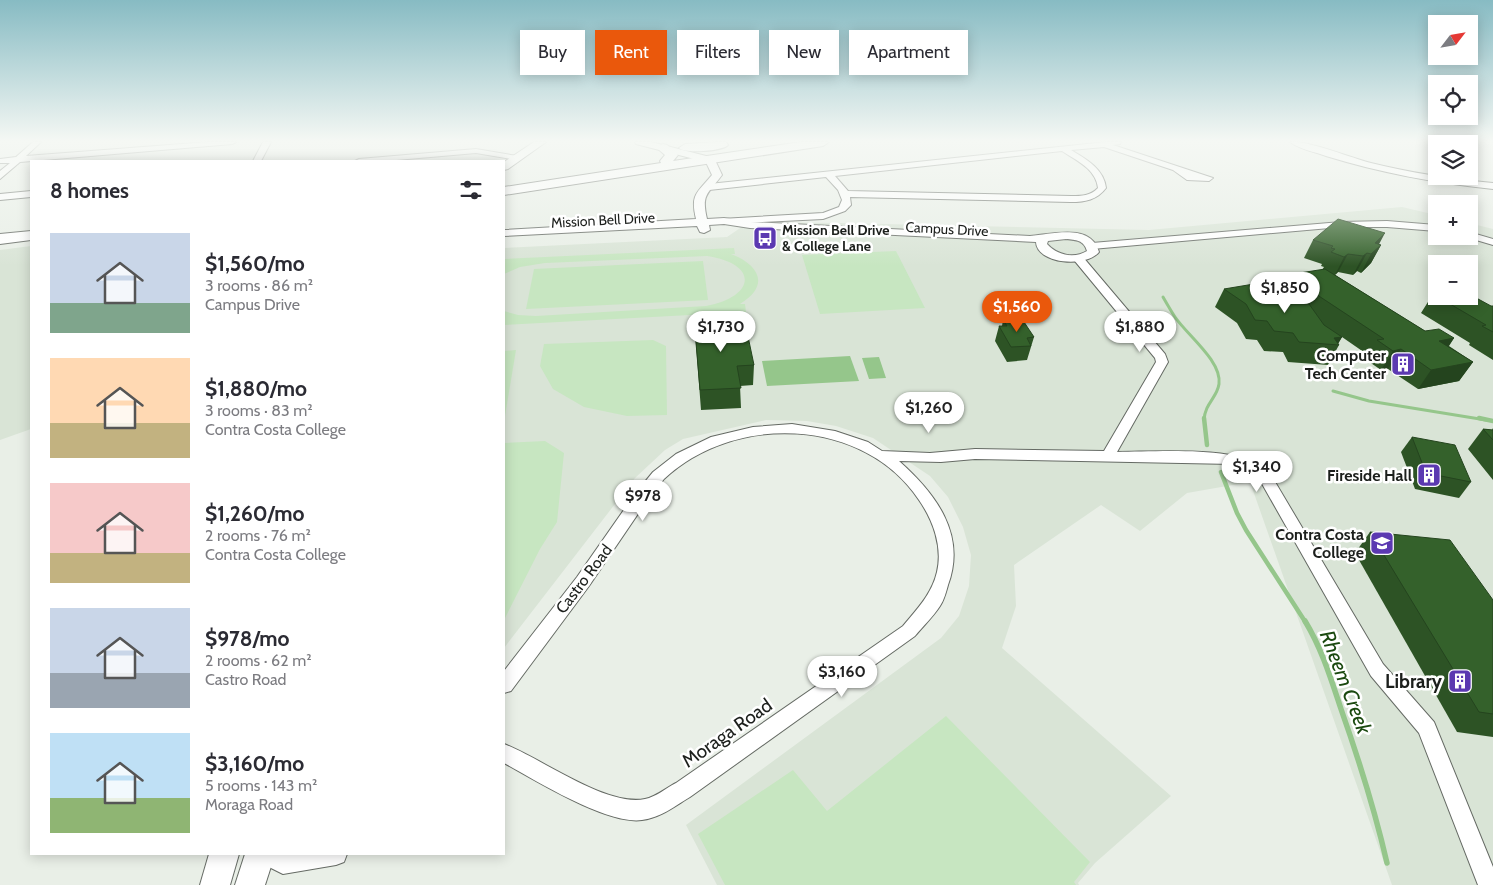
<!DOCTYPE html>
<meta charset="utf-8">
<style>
body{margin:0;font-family:Cabin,sans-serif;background:#f2f2f3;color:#2b2b33;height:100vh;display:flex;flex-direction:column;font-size:19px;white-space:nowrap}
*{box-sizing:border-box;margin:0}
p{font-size:16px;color:#7c7c81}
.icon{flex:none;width:28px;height:28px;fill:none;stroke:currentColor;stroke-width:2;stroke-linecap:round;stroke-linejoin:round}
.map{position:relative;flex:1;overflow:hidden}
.drawer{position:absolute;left:30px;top:160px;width:475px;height:695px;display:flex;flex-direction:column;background:#fff;border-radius:0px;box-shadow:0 2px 12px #0003}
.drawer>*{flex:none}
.banner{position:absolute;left:520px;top:30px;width:475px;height:45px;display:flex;gap:10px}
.needle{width:32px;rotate:59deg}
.tools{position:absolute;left:1428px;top:15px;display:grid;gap:10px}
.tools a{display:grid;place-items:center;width:50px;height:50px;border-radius:0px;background:#fff;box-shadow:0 2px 12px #0003;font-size:25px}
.price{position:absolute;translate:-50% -42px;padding:0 11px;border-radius:18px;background:#fff;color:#222;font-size:16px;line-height:32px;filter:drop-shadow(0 1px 2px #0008)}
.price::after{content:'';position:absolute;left:50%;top:30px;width:15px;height:11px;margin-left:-8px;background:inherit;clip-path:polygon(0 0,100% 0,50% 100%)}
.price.selected{background:#ea580c;color:#fff}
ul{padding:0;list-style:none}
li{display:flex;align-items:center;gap:15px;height:125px;padding:0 20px}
li span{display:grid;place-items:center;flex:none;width:140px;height:100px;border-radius:0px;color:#555}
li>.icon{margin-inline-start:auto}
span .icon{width:60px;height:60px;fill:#fffc;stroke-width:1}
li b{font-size:21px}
h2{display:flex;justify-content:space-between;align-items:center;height:60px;padding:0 20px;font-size:21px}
.pill{padding:0 18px;border-radius:0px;background:#fff;box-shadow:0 2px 12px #0003;font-size:18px;line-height:45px}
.pill.selected{background:#ea580c;color:#fff}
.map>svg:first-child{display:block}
.built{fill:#d9e4d6;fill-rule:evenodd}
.green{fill:#c7e6c1}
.water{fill:#95c68b}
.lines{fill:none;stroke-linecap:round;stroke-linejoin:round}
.stream-far2{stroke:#95c68b;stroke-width:3}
.stream-far1{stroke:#95c68b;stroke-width:4.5}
.stream{stroke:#95c68b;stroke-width:5.5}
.minor-casing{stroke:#656a64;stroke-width:2}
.tertiary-casing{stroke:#656a64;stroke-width:2}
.secondary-casing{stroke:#656a64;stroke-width:2}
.primary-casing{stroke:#656a64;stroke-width:2}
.minor{fill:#fff;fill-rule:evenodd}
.tertiary{fill:#fff;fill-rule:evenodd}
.secondary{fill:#fff;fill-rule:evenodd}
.primary{fill:#fff;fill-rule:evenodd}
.wall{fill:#2d5325}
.shaded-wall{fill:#24441e}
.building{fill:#34612b;stroke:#24441e}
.labels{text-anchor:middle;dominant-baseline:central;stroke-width:5;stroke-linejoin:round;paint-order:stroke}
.far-street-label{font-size:14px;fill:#1c1f1c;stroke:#fff}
.far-poi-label{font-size:14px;font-weight:bold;fill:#1c1f1c;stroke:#fff;text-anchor:start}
.poi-label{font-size:16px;font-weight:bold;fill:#1c1f1c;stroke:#fff;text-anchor:end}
.street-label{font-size:16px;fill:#1c1f1c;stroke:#fff}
.near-poi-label{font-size:19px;font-weight:bold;fill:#1c1f1c;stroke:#fff;text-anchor:end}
.near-street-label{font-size:19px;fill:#1c1f1c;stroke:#fff}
.near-water-label{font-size:21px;font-style:italic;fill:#1a490f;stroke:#fff}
</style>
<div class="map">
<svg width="1493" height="885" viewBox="0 0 1493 885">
<rect width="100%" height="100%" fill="#e9efe7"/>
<g class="built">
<path d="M1402 207 1436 215V236H1469V223L1493 229V885H1392L1250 482 1187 493 1140 531 1101 505 1014 565 1016 606 1002 648 1171 796 1095 863 1078 883 1079 885H717L686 825 941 638 959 616 969 586 971 555 963 527 948 497 930 476 873 438 836 426 807 421 766 420 683 439 665 450 635 478 504 648V248L727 237 749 222 841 223 1149 230ZM1436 264H1469V296H1436Z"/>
<polygon points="31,246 31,429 0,440 0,250"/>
</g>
<g class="green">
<path d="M734 248 735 254H731C760 265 770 286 740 304H745L746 312 504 325V311L518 315 536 316 706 306C755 297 760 264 707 256L545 263 520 267 504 274V259Z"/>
<polygon points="896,251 925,308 820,314 802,255"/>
<polygon points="703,261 708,300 526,309 534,269"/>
<polygon points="653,340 666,346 667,415 627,416 584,407 553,389 540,366 544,344"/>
<polygon points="516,350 504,422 504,351"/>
<polygon points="545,441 564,453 557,522 540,549 504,620 504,443"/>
<polygon points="946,716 1090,862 1074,882 1076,885 725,885 698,834 793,770 827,811"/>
</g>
<g class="water">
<polygon points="850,356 859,381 767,386 762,361"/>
<polygon points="879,357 886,378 869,379 862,358"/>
</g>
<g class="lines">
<g class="stream-far2">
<path d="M1163 297C1167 304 1171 311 1175 317 1187 335 1222 361 1219 384 1217 398 1205 403 1204 420"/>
<polyline points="1333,391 1369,401 1486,420"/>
</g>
<g class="stream-far1">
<polyline points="1204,418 1207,445"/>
<polyline points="1479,418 1493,421"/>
<polyline points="1221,472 1237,513 1246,530 1306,623"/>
</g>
<path class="stream" d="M1305 621C1322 649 1331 679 1341 709 1359 760 1375 811 1387 863"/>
<g class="minor-casing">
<g id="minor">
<polygon points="33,142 41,142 26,156 208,142 236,142 232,144 20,162 0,179 0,171 10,163 0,163 0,159 16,157"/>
<polygon points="263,142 271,142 261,161 253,161"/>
<path d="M1106 142H1121L1120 144 1113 145 1213 178 1209 181 1187 180 1173 170 1104 147 1071 150C1086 159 1104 169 1106 188 1097 200 1085 202 1071 202L850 197 851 205 845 211 823 219 724 224 721 223V219L823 213 839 207 842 200 838 190 826 177 709 190 705 187 709 184ZM1062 151C1076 160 1096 169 1098 188 1090 196 1082 196 1071 196L848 191 835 176Z"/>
<path d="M1290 142C1307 140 1351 158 1371 163 1411 173 1452 179 1493 183V189C1436 183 1381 173 1326 156 1315 152 1299 149 1290 142Z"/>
<polygon points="476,149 517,156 521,158 517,160 476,153 385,161 355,161 359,159"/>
<polygon points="31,191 31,197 0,200 0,194"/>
<polygon points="1387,221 1436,225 1436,231 1387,227 1341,227 1092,249 1087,246 1092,243 1341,222"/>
<polygon points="1469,232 1493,239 1493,245 1466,237 1469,236"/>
<path d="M1078 255 1082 256 1165 354 1168 362 1117 452C1155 452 1240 445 1268 470L1383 664 1434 722 1493 867V885H1478L1419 733 1371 676 1261 482 1247 469 1233 464 975 459 941 462 899 461C935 493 967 534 948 585 946 592 944 600 940 606 933 617 923 626 915 636L690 797C675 806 660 818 642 820 607 825 535 780 504 763V744C541 758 606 807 645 799 656 797 666 788 676 783L903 626C917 609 932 594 937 572 943 547 933 520 919 500 864 417 734 413 664 479L646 502 589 586 511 691 504 693V671L577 577 635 494 653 472 676 454 711 437 753 427 792 424 835 431 868 442 882 451 930 453 975 449 1104 451 1156 362 1155 358 1074 260 1073 258Z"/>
<polygon points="259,854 347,854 344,862 336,865 283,874 261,863"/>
</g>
</g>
<g class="tertiary-casing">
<path id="tertiary" d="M710 157 715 160 722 175C708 194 701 194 707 219L724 218 750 222 1030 236C1053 234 1091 223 1099 252 1086 268 1037 264 1036 242L750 228 724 224 709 225 710 230 704 233 700 232 697 226 504 236V230L696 219C690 194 697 193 712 175L705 160ZM1066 239C1076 240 1084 240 1087 251 1074 259 1057 255 1047 244L1048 241Z"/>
</g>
<g class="secondary-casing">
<g id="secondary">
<polygon points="534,142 546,142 508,169 504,170 504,162"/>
<polygon points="635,142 651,142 714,158 716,160 710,163 636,144"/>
<polygon points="209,854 239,854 230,885 200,885"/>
<polygon points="245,854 275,854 265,885 235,885"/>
</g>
</g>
<g class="primary-casing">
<g id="primary">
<path d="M718 142H726L728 145C723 151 684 154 679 148L685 144Z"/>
<polygon points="801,142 829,142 823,146 504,195 504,187 661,163 660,161 665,155 657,148 663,144 667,145 678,155 673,161"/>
<polygon points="31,231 31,240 0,244 0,234"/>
</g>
</g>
<use href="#minor" class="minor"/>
<use href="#tertiary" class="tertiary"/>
<use href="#secondary" class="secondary"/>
<use href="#primary" class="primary"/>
</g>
<g class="wall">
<polygon points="1313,240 1381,245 1371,263 1361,273 1357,271 1353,275 1338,272 1335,275 1425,331 1454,338 1449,346 1473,362 1459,381 1418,389 1388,369 1381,370 1365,359 1368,355 1342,337 1338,344 1339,345 1328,365 1288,362 1283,352 1264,351 1257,340 1246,339 1237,323 1215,307 1224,289 1291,303 1278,294 1287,275 1322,270 1324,267 1321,266 1322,264 1304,258"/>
<polygon points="1433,294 1491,306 1493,306 1493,360 1469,345 1470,343 1421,313"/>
<polygon points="694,319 731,328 754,365 753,385 740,386 741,408 701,410"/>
<polygon points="1003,320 1034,337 1027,360 1007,362 995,341 999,326 1002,326"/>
<polygon points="1493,428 1493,480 1468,449 1483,429 1492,430"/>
<polygon points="1412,437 1471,482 1459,498 1415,489 1401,452"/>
<polygon points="1370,532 1493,600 1493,737 1457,732 1355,553"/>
</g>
<g class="shaded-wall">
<polygon points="1385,233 1377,248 1381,245 1371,263 1361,273 1371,254 1375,243"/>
<polygon points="1367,253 1357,271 1353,275 1363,256"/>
<polygon points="1348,254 1338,272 1335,275 1344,257"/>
<polygon points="1342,337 1337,345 1334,338"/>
<polygon points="1454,338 1441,357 1439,341"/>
<polygon points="1401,349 1388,369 1381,370 1393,351"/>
<polygon points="1473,362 1459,381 1418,389 1431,370"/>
</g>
<g class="building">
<polygon points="1338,219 1385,233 1375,243 1381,245 1371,254 1367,253 1363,256 1348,254 1344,257 1331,252 1335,249 1331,248 1333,246 1313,240"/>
<polygon points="1325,269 1425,331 1439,329 1454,338 1439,341 1473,362 1431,370 1401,349 1393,351 1377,340 1384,339 1287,275"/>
<polygon points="1260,283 1291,303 1309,304 1324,325 1342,337 1334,338 1339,345 1299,342 1293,333 1274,331 1267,321 1255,320 1246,304 1224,289"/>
<polygon points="1433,294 1436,294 1436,296 1469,296 1469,294 1491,306 1493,306 1493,332 1482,326 1486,325"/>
<polygon points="729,317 731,328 746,327 754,365 737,366 741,388 700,390 694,319"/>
<polygon points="1022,319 1034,337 1027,338 1031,346 1011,347 999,326 1007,326 1003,320"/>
<polygon points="1483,429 1493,430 1493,440"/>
<polygon points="1412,437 1455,445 1471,482 1426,473"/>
<polygon points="1370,532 1450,540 1493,600 1493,714 1479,712"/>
</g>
<linearGradient id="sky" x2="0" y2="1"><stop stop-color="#87bbc3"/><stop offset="0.53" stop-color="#f5f8f4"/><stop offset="1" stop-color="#f5f8f4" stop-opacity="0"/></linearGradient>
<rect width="1493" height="266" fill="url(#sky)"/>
<defs>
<g id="bus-square" transform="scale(1.25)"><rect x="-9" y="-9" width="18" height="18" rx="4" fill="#5b39b1" stroke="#fff"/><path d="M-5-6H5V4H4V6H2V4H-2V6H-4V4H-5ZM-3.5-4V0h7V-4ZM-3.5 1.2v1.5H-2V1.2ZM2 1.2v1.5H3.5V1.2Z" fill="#fff"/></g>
<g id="building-square" transform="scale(1.25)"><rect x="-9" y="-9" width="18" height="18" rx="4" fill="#5b39b1" stroke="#fff"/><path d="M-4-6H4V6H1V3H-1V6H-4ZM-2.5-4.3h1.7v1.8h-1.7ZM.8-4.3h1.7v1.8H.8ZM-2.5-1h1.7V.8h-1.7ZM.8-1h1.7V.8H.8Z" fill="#fff"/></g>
<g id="university-square" transform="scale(1.25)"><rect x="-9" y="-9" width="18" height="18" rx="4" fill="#5b39b1" stroke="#fff"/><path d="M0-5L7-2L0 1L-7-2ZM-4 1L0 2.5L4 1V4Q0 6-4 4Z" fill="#fff"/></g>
</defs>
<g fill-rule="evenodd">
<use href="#bus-square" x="765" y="238"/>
<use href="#building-square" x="1403" y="364"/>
<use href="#building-square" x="1429" y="475"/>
<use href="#university-square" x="1382" y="543"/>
<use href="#building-square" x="1460" y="681"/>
</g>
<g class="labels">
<g class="far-street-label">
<text transform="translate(603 220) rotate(-3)">Mission Bell Drive</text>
<text transform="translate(947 229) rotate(3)">Campus Drive</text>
</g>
<g class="far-poi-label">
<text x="782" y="230">Mission Bell Drive<tspan x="782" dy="16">&amp; College Lane</tspan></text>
</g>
<g class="poi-label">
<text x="1386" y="355">Computer<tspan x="1386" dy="18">Tech Center</tspan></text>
<text x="1412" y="475">Fireside Hall</text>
<text x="1364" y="534">Contra Costa<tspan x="1364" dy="18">College</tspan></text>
</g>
<g class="street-label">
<text transform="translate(584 579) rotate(-53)">Castro Road</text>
</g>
<g class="near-poi-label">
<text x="1442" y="681">Library</text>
</g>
<g class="near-street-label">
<text transform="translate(727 733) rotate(-35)">Moraga Road</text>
</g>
<g class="near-water-label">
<text transform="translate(1346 682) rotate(69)">Rheem Creek</text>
</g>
</g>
</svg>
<div class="tools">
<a><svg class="needle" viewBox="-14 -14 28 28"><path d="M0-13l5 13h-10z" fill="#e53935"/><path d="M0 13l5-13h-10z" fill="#7c7c81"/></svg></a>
<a><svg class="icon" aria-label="locate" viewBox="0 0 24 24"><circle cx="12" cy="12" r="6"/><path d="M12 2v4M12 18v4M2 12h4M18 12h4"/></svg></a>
<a><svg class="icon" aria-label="layers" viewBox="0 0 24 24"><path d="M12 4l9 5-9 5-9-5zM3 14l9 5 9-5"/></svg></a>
<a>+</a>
<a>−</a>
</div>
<b class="price" style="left:1285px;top:314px">$1,850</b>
<b class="price selected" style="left:1017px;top:333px">$1,560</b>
<b class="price" style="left:721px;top:353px">$1,730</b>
<b class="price" style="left:1140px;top:353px">$1,880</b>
<b class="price" style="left:929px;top:434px">$1,260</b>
<b class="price" style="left:1257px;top:493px">$1,340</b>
<b class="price" style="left:643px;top:522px">$978</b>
<b class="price" style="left:842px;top:698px">$3,160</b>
<div class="banner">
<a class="pill">Buy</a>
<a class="pill selected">Rent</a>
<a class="pill">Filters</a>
<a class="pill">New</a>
<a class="pill">Apartment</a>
</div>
<section class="drawer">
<h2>8 homes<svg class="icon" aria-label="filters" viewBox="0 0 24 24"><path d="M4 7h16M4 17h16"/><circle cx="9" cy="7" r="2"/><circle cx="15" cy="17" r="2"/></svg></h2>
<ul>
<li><span style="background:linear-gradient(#c9d6e8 70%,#7fa58c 0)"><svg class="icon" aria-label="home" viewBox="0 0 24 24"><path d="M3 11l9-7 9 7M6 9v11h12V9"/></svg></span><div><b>$1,560/mo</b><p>3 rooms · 86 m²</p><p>Campus Drive</p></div></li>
<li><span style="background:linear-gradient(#ffd9b3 65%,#c2b280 0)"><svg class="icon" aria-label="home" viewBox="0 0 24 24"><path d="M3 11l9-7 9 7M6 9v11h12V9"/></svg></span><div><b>$1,880/mo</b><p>3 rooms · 83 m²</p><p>Contra Costa College</p></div></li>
<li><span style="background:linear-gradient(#f6c9c9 70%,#c2b280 0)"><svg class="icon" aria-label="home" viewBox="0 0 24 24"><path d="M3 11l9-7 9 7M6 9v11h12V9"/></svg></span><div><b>$1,260/mo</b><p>2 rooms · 76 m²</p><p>Contra Costa College</p></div></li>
<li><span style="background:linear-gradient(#c9d6e8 65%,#9aa5b1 0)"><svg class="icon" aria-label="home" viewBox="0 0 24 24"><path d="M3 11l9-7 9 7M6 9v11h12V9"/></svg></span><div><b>$978/mo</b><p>2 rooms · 62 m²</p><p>Castro Road</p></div></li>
<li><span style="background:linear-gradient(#bfe0f5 65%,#8fb573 0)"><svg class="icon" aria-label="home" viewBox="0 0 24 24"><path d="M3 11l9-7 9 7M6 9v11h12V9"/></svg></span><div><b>$3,160/mo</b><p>5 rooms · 143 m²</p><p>Moraga Road</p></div></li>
</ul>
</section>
</div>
